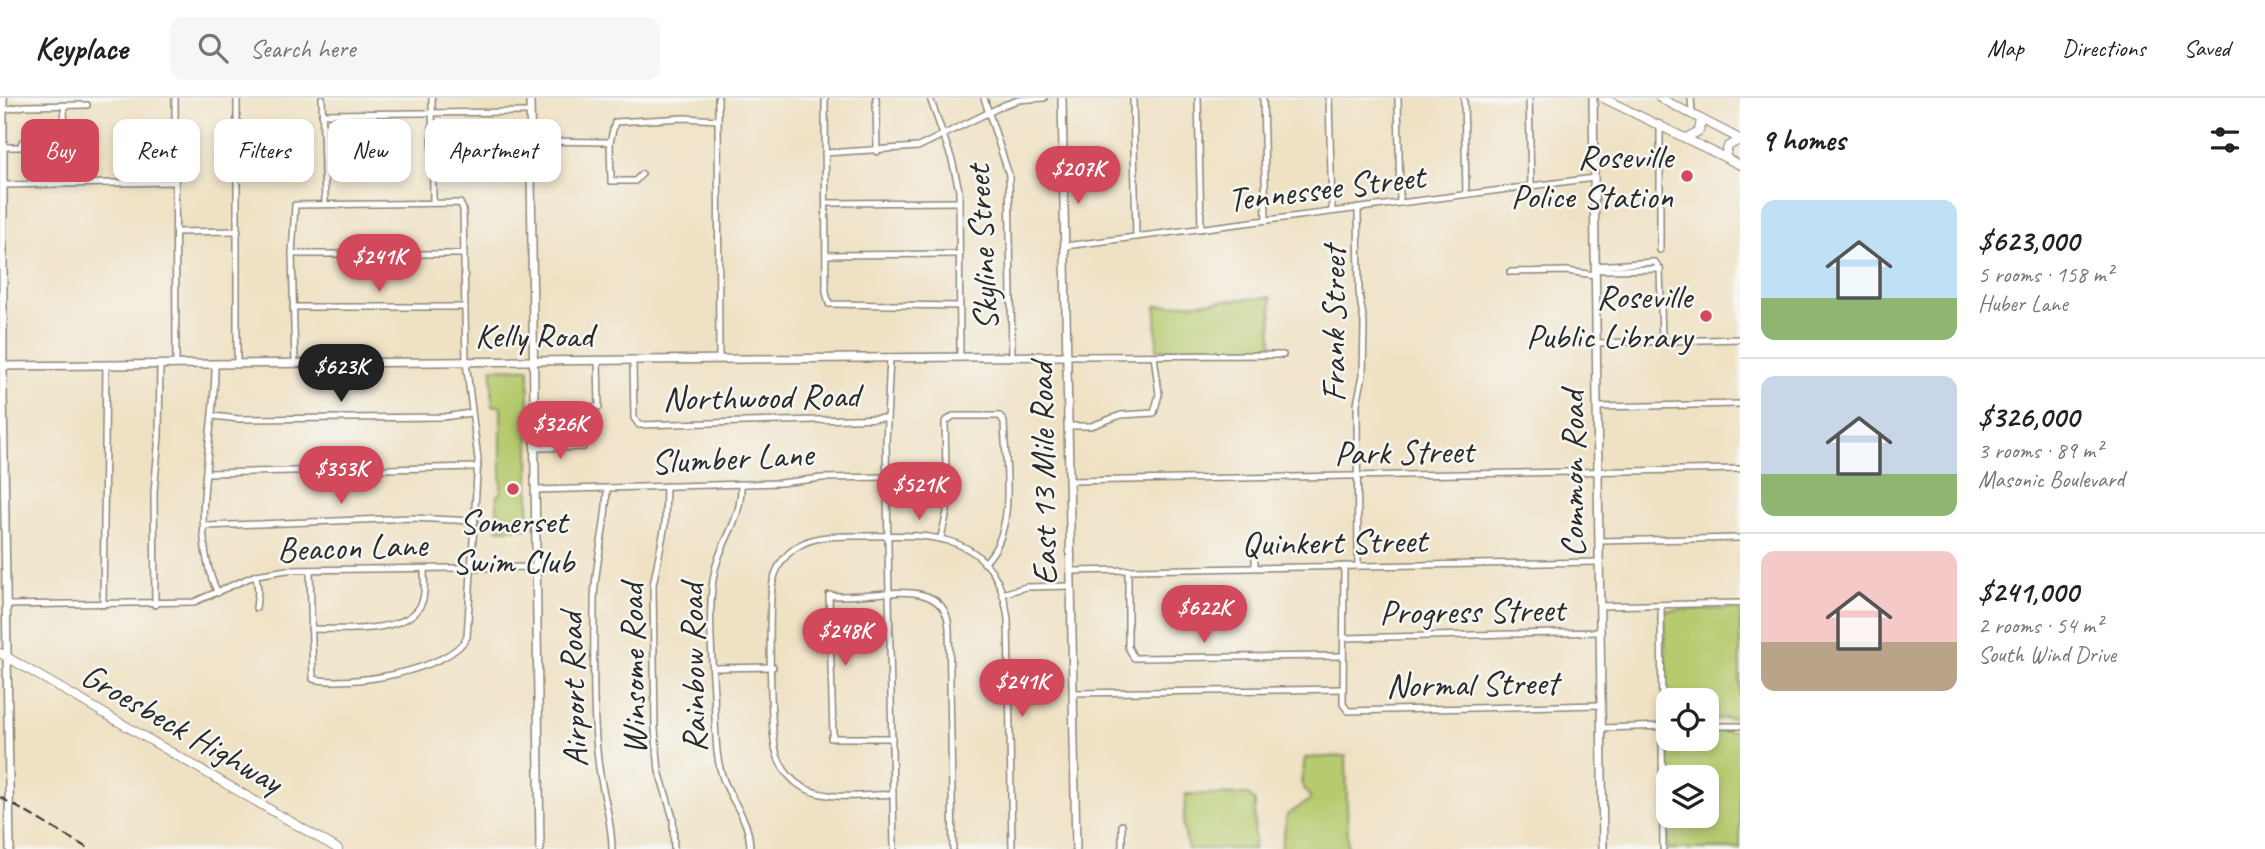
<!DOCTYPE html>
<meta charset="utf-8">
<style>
body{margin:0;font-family:Caveat,sans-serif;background:#f6f6f6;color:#222;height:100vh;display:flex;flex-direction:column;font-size:26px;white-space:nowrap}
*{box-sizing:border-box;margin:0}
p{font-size:23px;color:#767676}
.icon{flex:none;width:38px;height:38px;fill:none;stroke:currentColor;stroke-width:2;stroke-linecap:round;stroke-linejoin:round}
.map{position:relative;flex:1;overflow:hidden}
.side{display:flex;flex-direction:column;background:#fff;width:525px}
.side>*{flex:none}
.hud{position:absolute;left:21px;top:21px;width:665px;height:63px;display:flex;gap:14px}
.tools{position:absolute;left:1656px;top:590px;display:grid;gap:14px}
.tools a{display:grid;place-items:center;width:63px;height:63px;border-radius:14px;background:#fff;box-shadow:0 4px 10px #0003;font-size:35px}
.price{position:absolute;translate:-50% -60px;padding:0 16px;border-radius:24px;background:#d1495b;color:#fff;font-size:23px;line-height:46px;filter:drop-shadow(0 2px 4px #0008)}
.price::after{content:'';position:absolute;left:50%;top:42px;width:21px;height:16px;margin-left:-10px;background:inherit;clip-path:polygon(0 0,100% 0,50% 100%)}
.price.active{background:#222;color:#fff}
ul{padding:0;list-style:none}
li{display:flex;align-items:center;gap:21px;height:175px;padding:0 21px}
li+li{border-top:2px solid #e0e0e0}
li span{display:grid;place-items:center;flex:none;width:196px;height:140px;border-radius:14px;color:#555}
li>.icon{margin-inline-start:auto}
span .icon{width:84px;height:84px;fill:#fffc;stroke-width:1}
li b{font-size:30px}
h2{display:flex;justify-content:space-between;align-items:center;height:84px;padding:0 21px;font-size:30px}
.chip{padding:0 24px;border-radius:14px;background:#fff;box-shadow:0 4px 10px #0003;font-size:24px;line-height:63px}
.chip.active{background:#d1495b;color:#fff}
header{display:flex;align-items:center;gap:42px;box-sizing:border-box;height:98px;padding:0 35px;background:#fff;border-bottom:2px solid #e0e0e0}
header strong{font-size:33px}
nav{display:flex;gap:38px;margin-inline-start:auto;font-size:24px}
.search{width:490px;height:63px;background:#f6f6f6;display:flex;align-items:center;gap:18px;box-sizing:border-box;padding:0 24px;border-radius:14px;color:#767676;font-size:26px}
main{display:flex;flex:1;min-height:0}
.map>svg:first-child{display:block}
.green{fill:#b6ca6e;stroke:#707a4c;stroke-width:2}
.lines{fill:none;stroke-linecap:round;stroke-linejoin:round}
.street-casing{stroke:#8d8677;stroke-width:8}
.secondary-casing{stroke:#8d8677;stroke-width:10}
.primary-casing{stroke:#8d8677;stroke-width:10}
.street{stroke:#fff;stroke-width:5}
.secondary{stroke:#fff;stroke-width:7}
.primary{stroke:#fff;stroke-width:8}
.rail{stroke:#2b2b2b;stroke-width:2;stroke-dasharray:10 5;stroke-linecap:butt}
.poi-dot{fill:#d1495b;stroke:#f6f6f2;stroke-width:2.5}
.labels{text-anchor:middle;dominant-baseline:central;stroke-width:5;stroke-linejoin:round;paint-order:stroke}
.poi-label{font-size:35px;fill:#2b2b2b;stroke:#f6f6f2;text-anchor:end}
.street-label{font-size:35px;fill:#2b2b2b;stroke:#f6f6f2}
</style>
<header>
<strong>Keyplace</strong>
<div class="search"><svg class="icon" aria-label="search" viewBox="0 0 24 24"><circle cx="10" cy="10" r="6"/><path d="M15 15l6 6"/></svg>Search here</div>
<nav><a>Map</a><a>Directions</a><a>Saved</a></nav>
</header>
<main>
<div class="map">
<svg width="1740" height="751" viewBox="0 0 1740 751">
<rect width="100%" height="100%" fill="#f6f6f2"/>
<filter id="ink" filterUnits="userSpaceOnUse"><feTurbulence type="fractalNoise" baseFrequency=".0143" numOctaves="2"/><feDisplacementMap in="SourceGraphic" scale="14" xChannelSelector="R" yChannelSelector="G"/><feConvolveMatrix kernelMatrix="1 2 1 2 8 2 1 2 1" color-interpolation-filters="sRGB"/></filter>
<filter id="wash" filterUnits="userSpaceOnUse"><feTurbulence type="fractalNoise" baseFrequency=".00686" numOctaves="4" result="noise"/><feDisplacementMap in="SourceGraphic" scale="28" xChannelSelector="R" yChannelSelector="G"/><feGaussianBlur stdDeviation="1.57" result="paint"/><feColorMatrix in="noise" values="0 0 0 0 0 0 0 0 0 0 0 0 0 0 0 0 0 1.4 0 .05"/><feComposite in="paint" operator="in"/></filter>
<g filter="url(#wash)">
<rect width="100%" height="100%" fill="#efe1c3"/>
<g class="green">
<polygon points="1271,199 1272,251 1157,251 1156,208"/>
<polygon points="492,270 529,271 529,430 497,431 497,397 501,396 501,308 492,308"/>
<polygon points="1740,511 1740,620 1706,621 1706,602 1668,602 1668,621 1665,621 1665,512"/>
<polygon points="1740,633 1740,751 1668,751 1668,718 1706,718 1706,679 1668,679 1668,682 1668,634 1668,640 1706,640 1706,634"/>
<polygon points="1346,658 1348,751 1281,751 1287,717 1311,701 1301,685 1305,660"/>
<polygon points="1186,696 1248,697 1255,703 1254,751 1188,751 1183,728"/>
</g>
</g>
<g filter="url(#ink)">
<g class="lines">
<g class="street-casing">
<g id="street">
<polyline points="175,0 176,266"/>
<polyline points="322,0 325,104"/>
<polyline points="432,0 433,103"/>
<polyline points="718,0 719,261"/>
<polyline points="825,0 826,194 829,206 960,208"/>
<polyline points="876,0 877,54"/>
<polyline points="930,0 952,62 959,92 960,259"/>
<polyline points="984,0 1009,77 1012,258"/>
<polyline points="1133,0 1136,139"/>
<polyline points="1198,0 1201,131"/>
<polyline points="1263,0 1266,122"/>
<polyline points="1329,0 1332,113"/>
<polyline points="1398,0 1400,105"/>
<polyline points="1464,0 1466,96"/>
<polyline points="1529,0 1531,88"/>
<polyline points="1691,0 1692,16"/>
<polyline points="3,12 24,8 87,7"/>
<polyline points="322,16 530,14"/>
<polyline points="531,43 610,44"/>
<polyline points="3,49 20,49 22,44 65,42 64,7"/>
<polyline points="825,55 918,49 1004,7 1018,2 1044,0"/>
<polyline points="642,76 635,83 611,83 610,44 615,24 684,20 718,22"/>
<polyline points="3,87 175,84"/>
<polyline points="826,105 959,104"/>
<polyline points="176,134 238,133"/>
<polyline points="1065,148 1594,80"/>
<polyline points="1660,152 1660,26"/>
<polyline points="292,156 464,156"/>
<polyline points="826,157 960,156"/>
<polyline points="1595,168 1655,164 1660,171"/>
<polyline points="1595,168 1601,172 1660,171"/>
<polyline points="1660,171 1662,243"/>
<polyline points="1510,174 1567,173 1595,177"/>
<polyline points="293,209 465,209"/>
<polyline points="1597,245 1740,241"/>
<polyline points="1067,258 1283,257"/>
<polyline points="890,259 886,344 894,751"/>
<polyline points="633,264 634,320 639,327 887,320"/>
<path d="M295 265 292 156 295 107 460 105 463 111 466 264 478 361 467 539C449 573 349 589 313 581L310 473"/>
<path d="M215 266C216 335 186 434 218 495"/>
<polyline points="237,266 237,0"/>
<polyline points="1598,309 1740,306"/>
<polyline points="213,318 239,321 444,319 470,315"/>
<polyline points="536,323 573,321 577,309 599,309 598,262"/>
<polyline points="1069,328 1091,328 1121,317 1154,315 1159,296 1154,258"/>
<polyline points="536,350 583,349"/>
<polyline points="206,375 478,369"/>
<polyline points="1069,383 1740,371"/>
<path d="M741 386C742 427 718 444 713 482 707 526 714 575 715 620 716 641 716 663 724 683 734 708 750 722 750 751"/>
<polyline points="666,388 665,427 653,487 655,631 659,673 673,720 674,751"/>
<path d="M607 390C607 429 594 466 594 506 594 557 592 611 598 662 601 692 612 720 612 751"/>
<polyline points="537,392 780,385 822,380 887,379"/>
<polyline points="205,428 411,420 475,423"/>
<path d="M941 439 947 414 945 324 953 318H1000L1004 324C1005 367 1018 434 984 465"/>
<polyline points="1255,439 1255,469"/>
<polyline points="1599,443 1740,440"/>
<polyline points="1344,468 1343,606 1348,613 1600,607"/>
<polyline points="1358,468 1357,306 1363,277 1364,225 1359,194 1358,110"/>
<polyline points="1128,472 1128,549 1134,560 1343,558"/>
<polyline points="1070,473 1598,464"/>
<polyline points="1002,496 1026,489 1071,488"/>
<polyline points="6,507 194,504 256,477 287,472 537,469"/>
<polyline points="103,507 106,267"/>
<polyline points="155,507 154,394 159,338 160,267"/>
<polyline points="1661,507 1663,751"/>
<polyline points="1599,508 1740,505"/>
<polyline points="256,510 258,493 256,477"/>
<path d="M311 531C339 531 410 537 422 504 426 494 424 481 424 471"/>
<polyline points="1345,540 1599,534"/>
<polyline points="714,570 773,569"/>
<polyline points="1073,595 1343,591"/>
<polyline points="1706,628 1740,628"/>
<polyline points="1601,630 1668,628"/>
<path d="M892 640H831L833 636 829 497C865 504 945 472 949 530L953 751"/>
<path d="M893 696C863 697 820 705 795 684 786 676 779 665 776 653 770 631 768 505 773 484 775 474 781 463 788 456 808 436 836 438 863 438 931 436 997 433 1008 521L1012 751"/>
<polyline points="1122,727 1122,751"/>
</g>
</g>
<g class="secondary-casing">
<g id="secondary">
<polyline points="3,0 3,292 10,751"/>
<polyline points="530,0 540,751"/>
<polyline points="1062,0 1076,751"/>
<polyline points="1593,0 1603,751"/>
<polyline points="0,268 1067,258"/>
</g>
</g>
<g class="primary-casing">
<g id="primary">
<polyline points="1603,0 1740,67"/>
<polyline points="1660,0 1740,41"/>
<polyline points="1686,40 1699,33 1701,21"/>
<polyline points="1725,59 1728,48 1740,42"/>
<polyline points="0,555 338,751"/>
</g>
</g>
<use href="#street" class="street"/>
<use href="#secondary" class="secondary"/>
<use href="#primary" class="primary"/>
<polyline class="rail" points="0,699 89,751"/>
</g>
</g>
<g class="poi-dot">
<circle cx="1687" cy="78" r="7"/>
<circle cx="1706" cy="218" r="7"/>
<circle cx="513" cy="391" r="7"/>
</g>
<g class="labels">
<g class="poi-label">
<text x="1673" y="58">Roseville<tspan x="1673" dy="40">Police Station</tspan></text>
<text x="1692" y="198">Roseville<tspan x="1692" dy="40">Public Library</tspan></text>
<text x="513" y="423" text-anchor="middle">Somerset<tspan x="513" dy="40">Swim Club</tspan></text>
</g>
<g class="street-label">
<text transform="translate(1326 90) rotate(-7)">Tennessee Street</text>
<text transform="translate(982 150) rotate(-93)">Skyline Street</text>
<text transform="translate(1333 226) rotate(-90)">Frank Street</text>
<text x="534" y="237">Kelly Road</text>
<text transform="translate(761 299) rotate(-1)">Northwood Road</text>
<text transform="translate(1404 354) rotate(-1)">Park Street</text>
<text transform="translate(732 360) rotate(-3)">Slumber Lane</text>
<text transform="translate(1043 376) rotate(-91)">East 13 Mile Road</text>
<text transform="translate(1572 376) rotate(-90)">Common Road</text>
<text transform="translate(1334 444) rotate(-1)">Quinkert Street</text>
<text transform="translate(352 449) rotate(-2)">Beacon Lane</text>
<text transform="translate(1472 513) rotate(-1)">Progress Street</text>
<text transform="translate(693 570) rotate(-91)">Rainbow Road</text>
<text transform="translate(633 571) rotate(-91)">Winsome Road</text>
<text transform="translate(1472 586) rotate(-1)">Normal Street</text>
<text transform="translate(573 592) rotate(-92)">Airport Road</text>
<text transform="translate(182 630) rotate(30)">Groesbeck Highway</text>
</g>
</g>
</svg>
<div class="tools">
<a><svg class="icon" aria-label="locate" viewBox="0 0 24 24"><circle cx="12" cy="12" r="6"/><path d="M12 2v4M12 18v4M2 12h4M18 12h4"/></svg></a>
<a><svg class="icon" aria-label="layers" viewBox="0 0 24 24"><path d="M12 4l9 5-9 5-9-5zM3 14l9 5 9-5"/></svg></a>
</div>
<b class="price" style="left:1078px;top:108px">$207K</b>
<b class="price" style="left:379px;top:196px">$241K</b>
<b class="price active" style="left:341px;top:306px">$623K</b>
<b class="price" style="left:560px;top:363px">$326K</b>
<b class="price" style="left:341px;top:408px">$353K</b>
<b class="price" style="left:919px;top:424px">$521K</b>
<b class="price" style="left:1204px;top:547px">$622K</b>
<b class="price" style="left:845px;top:570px">$248K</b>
<b class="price" style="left:1022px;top:621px">$241K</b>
<div class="hud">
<a class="chip active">Buy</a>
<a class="chip">Rent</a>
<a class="chip">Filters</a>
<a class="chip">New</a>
<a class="chip">Apartment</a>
</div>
</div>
<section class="side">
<h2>9 homes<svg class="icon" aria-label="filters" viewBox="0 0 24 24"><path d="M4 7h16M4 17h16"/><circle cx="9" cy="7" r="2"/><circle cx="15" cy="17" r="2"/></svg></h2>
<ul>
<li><span style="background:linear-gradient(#bfe0f5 70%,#8fb573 0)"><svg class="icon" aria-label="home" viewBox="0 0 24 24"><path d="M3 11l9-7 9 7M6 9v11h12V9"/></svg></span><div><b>$623,000</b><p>5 rooms · 158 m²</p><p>Huber Lane</p></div></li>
<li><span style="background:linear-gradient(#c9d6e8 70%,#8fb573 0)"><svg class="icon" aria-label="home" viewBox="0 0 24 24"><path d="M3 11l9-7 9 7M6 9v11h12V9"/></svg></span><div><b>$326,000</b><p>3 rooms · 89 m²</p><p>Masonic Boulevard</p></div></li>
<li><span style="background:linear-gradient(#f6c9c9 65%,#b9a48a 0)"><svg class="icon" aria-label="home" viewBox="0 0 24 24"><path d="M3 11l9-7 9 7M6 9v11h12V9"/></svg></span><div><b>$241,000</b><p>2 rooms · 54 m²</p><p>South Wind Drive</p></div></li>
</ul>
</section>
</main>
